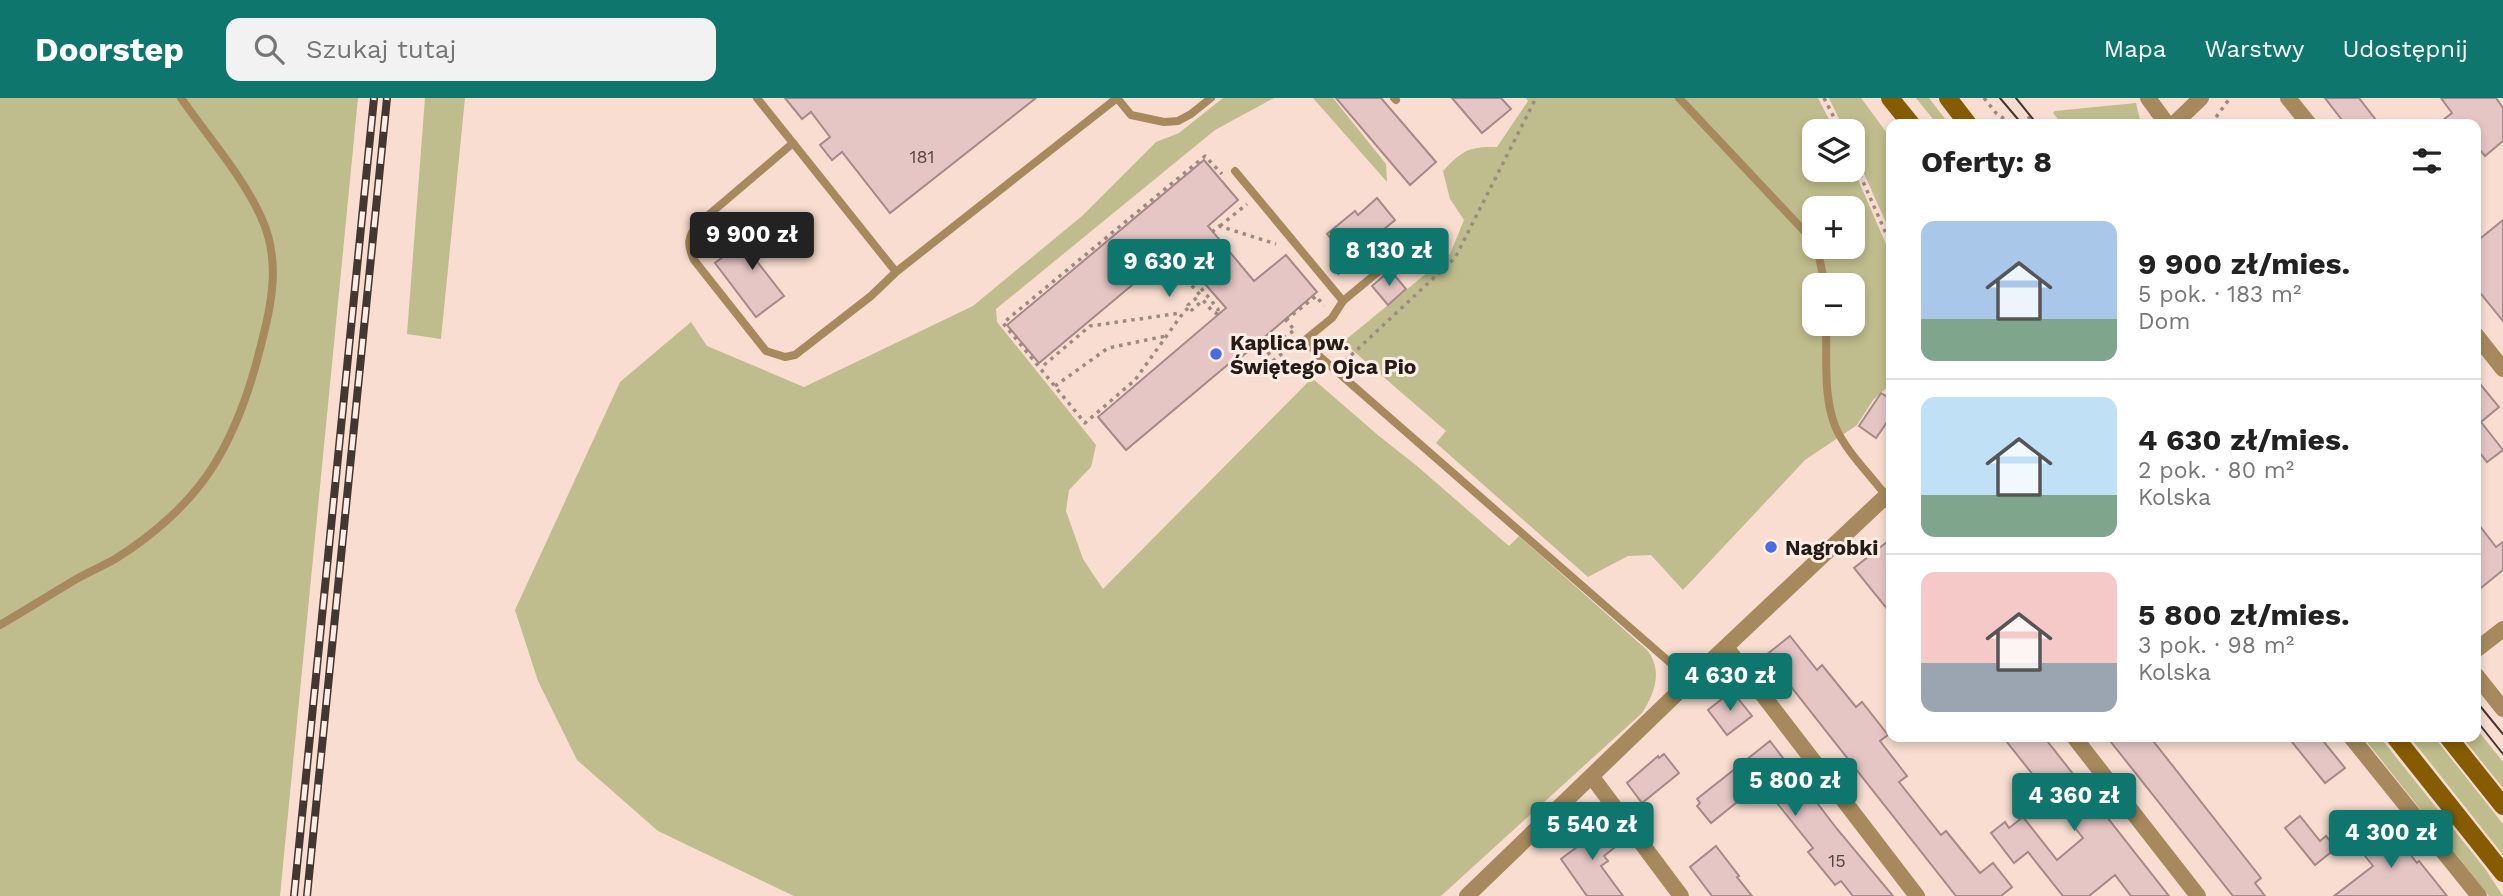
<!DOCTYPE html>
<html lang="pl">
<meta charset="utf-8">
<style>
body{margin:0;font-family:"Work Sans",sans-serif;background:#f2f2f2;color:#222;height:100vh;display:flex;flex-direction:column;font-size:26px;white-space:nowrap}
*{box-sizing:border-box;margin:0}
p{font-size:23px;color:#767676}
.icon{flex:none;width:38px;height:38px;fill:none;stroke:currentColor;stroke-width:2;stroke-linecap:round;stroke-linejoin:round}
.map{position:relative;flex:1;overflow:hidden}
.panel{position:absolute;left:1886px;top:21px;width:595px;height:623px;display:flex;flex-direction:column;background:#fff;border-radius:14px;box-shadow:0 4px 10px #0003}
.panel>*{flex:none}
.fabs{position:absolute;left:1802px;top:21px;display:grid;gap:14px}
.fabs a{display:grid;place-items:center;width:63px;height:63px;border-radius:14px;background:#fff;box-shadow:0 4px 10px #0003;font-size:35px}
.price{position:absolute;translate:-50% -60px;padding:0 16px;border-radius:7px;background:#0f766e;color:#fff;font-size:23px;line-height:46px;filter:drop-shadow(0 2px 4px #0008)}
.price::after{content:'';position:absolute;left:50%;top:42px;width:21px;height:16px;margin-left:-10px;background:inherit;clip-path:polygon(0 0,100% 0,50% 100%)}
.price.selected{background:#222;color:#fff}
ul{padding:0;list-style:none}
li{display:flex;align-items:center;gap:21px;height:175px;padding:0 35px}
li+li{border-top:2px solid #e0e0e0}
li span{display:grid;place-items:center;flex:none;width:196px;height:140px;border-radius:14px;color:#555}
li>.icon{margin-inline-start:auto}
span .icon{width:84px;height:84px;fill:#fffc;stroke-width:1}
li b{font-size:30px}
h2{display:flex;justify-content:space-between;align-items:center;height:84px;padding:0 35px;font-size:30px}
header{display:flex;align-items:center;gap:42px;box-sizing:border-box;height:98px;padding:0 35px;background:#0f766e;color:#fff}
header strong{font-size:33px}
nav{display:flex;gap:38px;margin-inline-start:auto;font-size:24px}
.search{width:490px;height:63px;background:#f2f2f2;display:flex;align-items:center;gap:18px;box-sizing:border-box;padding:0 24px;border-radius:14px;color:#767676;font-size:26px}
.map>svg:first-child{display:block}
.green{fill:#bfbd8d;fill-rule:evenodd}
.building{fill:#e6c6c5;stroke:#a68988;stroke-width:2}
.lines{fill:none;stroke-linecap:round;stroke-linejoin:round}
.path{stroke:#9d8a80;stroke-width:3.5;stroke-dasharray:3.5 5;stroke-linecap:butt}
.service{stroke:#a7895d;stroke-width:8}
.minor{stroke:#a7895d;stroke-width:16}
.secondary{stroke:#875c01;stroke-width:18}
.tram{stroke:#433731;stroke-width:2}
.rail-casing{stroke:#433731;stroke-width:8}
.rail{stroke:#feede5;stroke-width:5;stroke-dasharray:16;stroke-linecap:butt}
.poi-dot{fill:#476de0;stroke:#feede5;stroke-width:2.5}
.labels{text-anchor:middle;dominant-baseline:central;stroke-width:6;stroke-linejoin:round;paint-order:stroke}
.number-label{font-size:18px;fill:#554642}
.poi-label{font-size:21px;font-weight:bold;fill:#251c17;stroke:#feede5;text-anchor:start}
</style>
<header>
<strong>Doorstep</strong>
<div class="search"><svg class="icon" aria-label="search" viewBox="0 0 24 24"><circle cx="10" cy="10" r="6"/><path d="M15 15l6 6"/></svg>Szukaj tutaj</div>
<nav><a>Mapa</a><a>Warstwy</a><a>Udostępnij</a></nav>
</header>
<div class="map">
<svg width="2503" height="798" viewBox="0 0 2503 798">
<rect width="100%" height="100%" fill="#f8ddd0"/>
<g class="green">
<polygon points="0,0 358,0 280,798 0,798"/>
<polygon points="425,0 465,0 441,241 407,236"/>
<path d="M1223 0H1274L1215 32 996 211 997 224 1096 347 1091 369 1069 392 1066 413 1083 461 1103 491 1312 280 1379 338 1417 368 1509 448 1519 438 1647 552C1663 572 1655 595 1642 615L1441 798H794L658 733 577 662 538 583 515 512 620 284 691 224 707 248 804 289 973 208 1082 118 1156 44 1179 35Z"/>
<polygon points="1313,0 1333,0 1386,66 1387,84"/>
<path d="M1526 0H1818L1835 33H1815V72L1853 70 1892 160V285L1873 302 1857 327 1805 362 1683 492 1651 457 1628 458 1588 479 1436 345 1446 333 1343 244 1450 156 1464 122 1450 101 1443 73C1462 53 1468 48 1497 49L1528 3ZM1815 110H1853V149H1815ZM1815 187H1853V226H1815Z"/>
<polygon points="1829,0 1861,0 1892,42 1892,138 1853,51 1853,33 1845,33"/>
<polygon points="1916,0 1929,0 1949,26 1937,26"/>
<polygon points="2136,5 2141,26 2062,26 2053,15 2055,13"/>
<polygon points="2476,630 2503,664 2503,690 2462,639 2476,639"/>
<polygon points="2363,639 2380,639 2486,772 2503,798 2489,798"/>
<polygon points="2410,639 2434,639 2503,726 2503,757"/>
</g>
<g class="building">
<polygon points="785,0 1036,0 890,115 842,54 832,62 820,47 830,39 811,14 802,21"/>
<polygon points="1336,0 1381,0 1436,64 1410,87"/>
<polygon points="1452,0 1501,0 1511,11 1482,35"/>
<polygon points="2325,0 2359,0 2379,26 2345,26"/>
<polygon points="2441,0 2496,0 2503,10 2503,43 2485,58 2476,47 2476,26 2438,26 2452,15"/>
<polygon points="1204,62 1238,102 1208,128 1254,183 1286,157 1317,194 1232,267 1231,264 1126,352 1098,319 1226,210 1192,171 1185,177 1168,157 1039,265 1007,227"/>
<polygon points="1377,100 1395,122 1348,161 1327,136 1355,113 1358,117"/>
<polygon points="2503,122 2503,223 2476,190 2476,144"/>
<polygon points="766,126 778,143 755,161 784,198 756,219 715,165"/>
<polygon points="1390,172 1406,191 1388,207 1372,188"/>
<polygon points="2476,281 2499,309 2481,324 2503,352 2487,364 2476,350"/>
<polygon points="1881,295 1892,302 1892,317 1876,340 1859,328"/>
<polygon points="2476,423 2496,449 2503,444 2503,472 2476,494"/>
<polygon points="1892,440 1892,517 1854,470"/>
<polygon points="1790,538 1817,572 1822,567 1856,609 1862,604 1888,637 1880,643 1907,678 1899,684 1941,737 1946,733 1980,775 1993,765 2012,789 2001,798 1956,798 1766,557"/>
<polygon points="1732,593 1752,618 1727,637 1708,612"/>
<polygon points="2003,639 2044,639 2169,798 2131,798 2115,777 2089,798 2063,798 2028,754 2014,765 1991,735 2005,724 2009,730 2023,719 2057,762 2083,740"/>
<polygon points="2107,639 2150,639 2261,780 2255,785 2265,798 2233,798"/>
<polygon points="2288,639 2320,639 2345,670 2325,685"/>
<polygon points="1770,643 1837,731 1893,798 1853,798 1841,783 1835,787 1808,754 1813,750 1761,685 1711,725 1697,708 1700,705 1697,701"/>
<polygon points="1664,656 1679,675 1642,705 1627,685 1658,658 1659,660"/>
<polygon points="2300,718 2320,743 2326,738 2336,750 2315,767 2285,730"/>
<polygon points="1596,723 1615,749 1604,758 1608,763 1601,768 1623,798 1587,798 1561,761 1577,749 1572,741"/>
<polygon points="2386,725 2417,765 2419,763 2447,798 2334,798 2373,768 2357,748"/>
<polygon points="1716,748 1739,778 1737,779 1752,798 1712,798 1690,769"/>
</g>
<g class="lines">
<g class="path">
<polyline points="1824,0 1841,33"/>
<polyline points="1984,0 1996,15 2011,26"/>
<polyline points="2021,26 2034,16"/>
<polyline points="2211,26 2230,0"/>
<polyline points="1853,61 1892,149"/>
<polyline points="1220,128 1247,106"/>
<polyline points="1212,134 1219,128 1276,146"/>
<polyline points="1337,176 1384,140 1390,147"/>
<polyline points="1188,210 1183,215 1135,282 1085,325 1003,225 1205,58 1222,76"/>
<polyline points="1218,216 1213,214 1203,202 1192,212 1188,210 1188,207 1200,197 1186,181 1191,178 1218,211 1218,216"/>
<polyline points="1285,221 1296,234"/>
<polyline points="1286,222 1316,198 1324,208"/>
<polyline points="1293,233 1267,253 1274,262 1294,246"/>
<polyline points="1345,263 1455,160 1536,0"/>
<polyline points="1044,267 1090,228 1181,215"/>
<polyline points="1055,288 1108,250 1166,238"/>
</g>
<g class="service">
<polyline points="757,0 793,45"/>
<polyline points="1117,0 1131,17 1164,24 1178,23 1191,16 1211,0"/>
<polyline points="1394,0 1396,2"/>
<polyline points="1679,0 1806,135 1818,154 1825,187"/>
<polyline points="1235,73 1343,203 1332,220 1305,242 1318,257 1690,582"/>
<path d="M896 174 793 45 698 126C687 139 687 147 694 162L766 253 785 259 795 257 871 198 896 174 1117 0"/>
<polyline points="1343,203 1414,144"/>
<path d="M1826 226C1827 258 1823 297 1835 328 1846 354 1870 376 1886 398"/>
<path d="M0 527C24 513 48 498 73 483 86 475 101 469 115 461 154 437 194 402 217 362 239 325 252 285 262 243 273 202 280 159 261 119 244 80 206 36 181 0"/>
</g>
<g class="minor">
<polyline points="2148,0 2167,26"/>
<polyline points="2288,0 2309,26"/>
<polyline points="2174,26 2201,0"/>
<polyline points="2476,237 2503,271"/>
<polyline points="1726,549 1917,798"/>
<polyline points="2476,552 2503,531"/>
<polyline points="2476,577 2503,611"/>
<polyline points="2074,639 2198,798"/>
<polyline points="2351,639 2479,798"/>
<polyline points="1592,679 1681,798"/>
<polyline points="1467,798 1696,577 1886,398 1892,405"/>
</g>
<g class="secondary">
<polyline points="1890,0 1911,26"/>
<polyline points="1948,0 1968,26"/>
<polyline points="2395,639 2503,775"/>
<polyline points="2448,639 2503,708"/>
</g>
<g class="tram">
<polyline points="2000,0 2022,26"/>
<polyline points="2016,0 2037,26"/>
<polyline points="2476,603 2503,636"/>
<polyline points="2476,622 2503,656"/>
</g>
<g class="rail-casing">
<g id="rail">
<polyline points="294,798 374,0"/>
<polyline points="307,798 387,0"/>
</g>
</g>
<use href="#rail" class="rail"/>
</g>
<g class="poi-dot">
<circle cx="1216" cy="256" r="7"/>
<circle cx="1771" cy="449" r="7"/>
</g>
<g class="labels">
<g class="number-label">
<text x="922" y="58">181</text>
<text x="1837" y="762">15</text>
</g>
<g class="poi-label">
<text x="1230" y="244">Kaplica pw.<tspan x="1230" dy="24">Świętego Ojca Pio</tspan></text>
<text x="1785" y="449">Nagrobki</text>
</g>
</g>
</svg>
<div class="fabs">
<a><svg class="icon" aria-label="layers" viewBox="0 0 24 24"><path d="M12 4l9 5-9 5-9-5zM3 14l9 5 9-5"/></svg></a>
<a>+</a>
<a>−</a>
</div>
<b class="price selected" style="left:752px;top:174px">9 900 zł</b>
<b class="price" style="left:1389px;top:190px">8 130 zł</b>
<b class="price" style="left:1169px;top:201px">9 630 zł</b>
<b class="price" style="left:1730px;top:615px">4 630 zł</b>
<b class="price" style="left:1795px;top:720px">5 800 zł</b>
<b class="price" style="left:2074px;top:735px">4 360 zł</b>
<b class="price" style="left:1592px;top:764px">5 540 zł</b>
<b class="price" style="left:2391px;top:772px">4 300 zł</b>
<section class="panel">
<h2>Oferty: 8<svg class="icon" aria-label="filters" viewBox="0 0 24 24"><path d="M4 7h16M4 17h16"/><circle cx="9" cy="7" r="2"/><circle cx="15" cy="17" r="2"/></svg></h2>
<ul>
<li><span style="background:linear-gradient(#a9c7e8 70%,#7fa58c 0)"><svg class="icon" aria-label="home" viewBox="0 0 24 24"><path d="M3 11l9-7 9 7M6 9v11h12V9"/></svg></span><div><b>9 900 zł/mies.</b><p>5 pok. · 183 m²</p><p>Dom</p></div></li>
<li><span style="background:linear-gradient(#bfe0f5 70%,#7fa58c 0)"><svg class="icon" aria-label="home" viewBox="0 0 24 24"><path d="M3 11l9-7 9 7M6 9v11h12V9"/></svg></span><div><b>4 630 zł/mies.</b><p>2 pok. · 80 m²</p><p>Kolska</p></div></li>
<li><span style="background:linear-gradient(#f6c9c9 65%,#9aa5b1 0)"><svg class="icon" aria-label="home" viewBox="0 0 24 24"><path d="M3 11l9-7 9 7M6 9v11h12V9"/></svg></span><div><b>5 800 zł/mies.</b><p>3 pok. · 98 m²</p><p>Kolska</p></div></li>
</ul>
</section>
</div>
